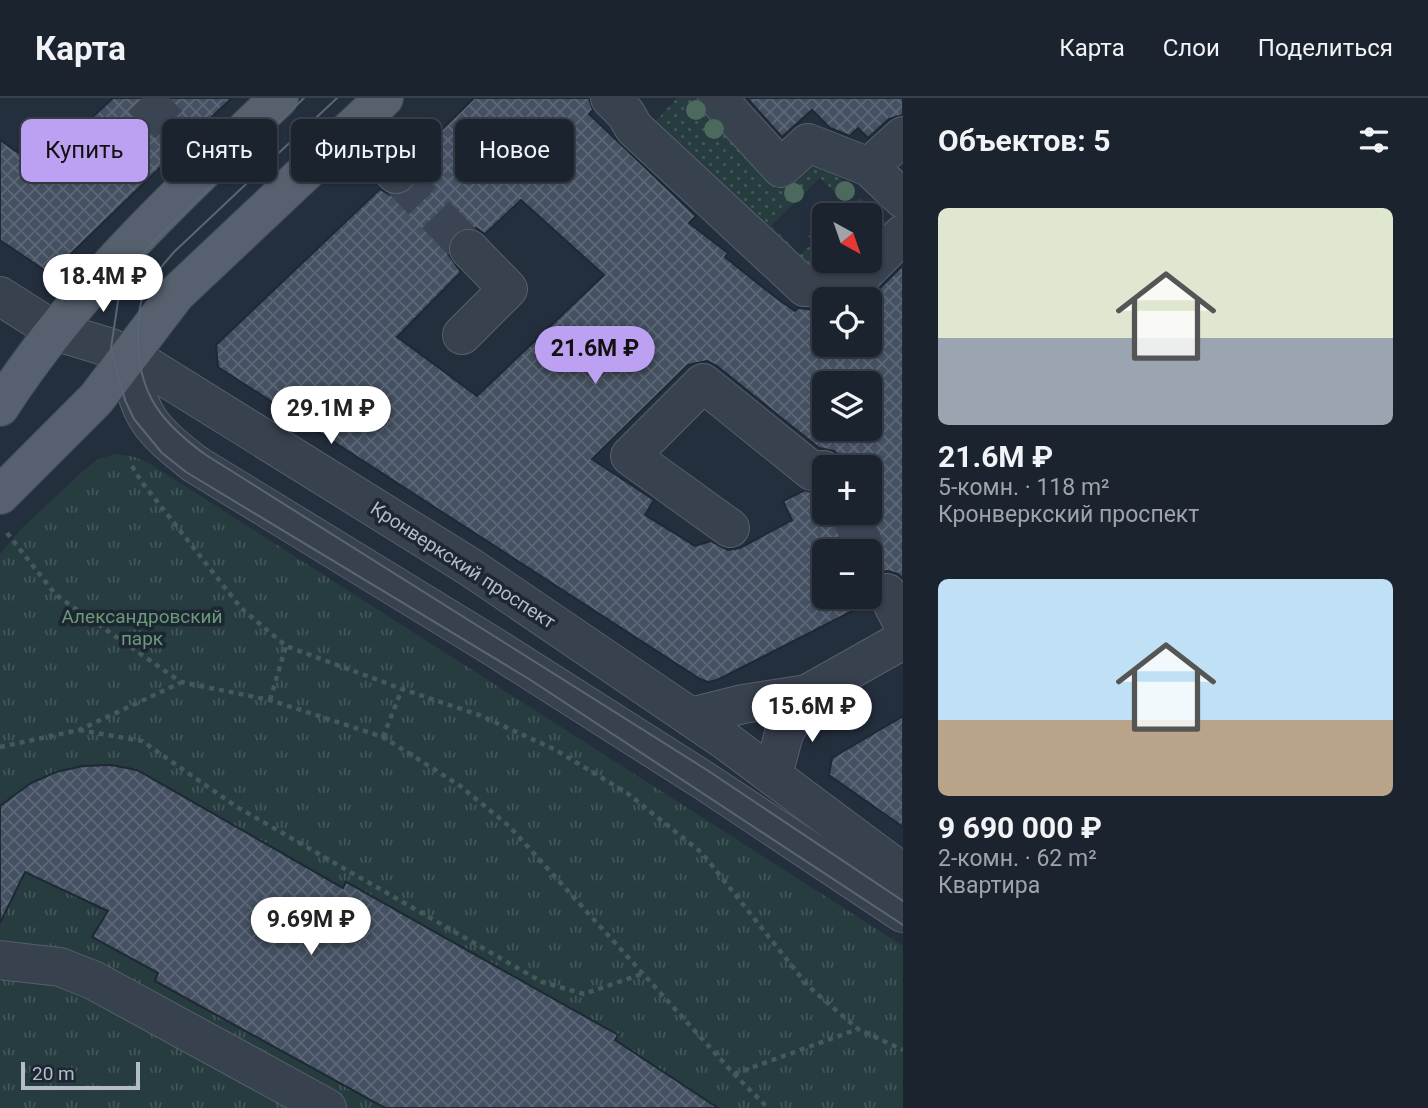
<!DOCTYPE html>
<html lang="ru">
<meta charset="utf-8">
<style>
body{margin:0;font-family:Roboto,sans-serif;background:#242b36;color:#f1f3f6;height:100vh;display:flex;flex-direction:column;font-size:26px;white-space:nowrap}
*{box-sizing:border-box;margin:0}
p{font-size:23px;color:#a0a4aa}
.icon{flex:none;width:38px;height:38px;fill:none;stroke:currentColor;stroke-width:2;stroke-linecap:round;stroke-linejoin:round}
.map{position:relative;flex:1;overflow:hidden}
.sheet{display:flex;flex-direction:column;background:#1b232e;width:525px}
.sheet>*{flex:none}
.guide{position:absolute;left:21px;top:21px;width:665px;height:63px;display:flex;gap:14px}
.needle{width:46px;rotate:140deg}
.fabs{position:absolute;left:812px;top:105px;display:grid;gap:14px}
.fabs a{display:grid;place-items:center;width:70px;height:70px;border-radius:10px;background:#1b232e;box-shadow:0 2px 5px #0004,0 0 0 2px #39404a;font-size:35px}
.scale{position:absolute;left:21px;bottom:18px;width:119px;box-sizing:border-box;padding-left:7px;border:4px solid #b4bcc9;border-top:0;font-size:19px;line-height:24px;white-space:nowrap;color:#b4bcc9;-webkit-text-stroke:5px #1d2633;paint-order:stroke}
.price{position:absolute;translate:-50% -60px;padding:0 16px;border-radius:24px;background:#fff;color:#222;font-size:23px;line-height:46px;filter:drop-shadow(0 2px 4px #0008)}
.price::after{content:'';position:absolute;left:50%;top:42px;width:21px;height:16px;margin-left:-10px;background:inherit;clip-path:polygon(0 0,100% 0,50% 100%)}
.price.active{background:#bca0f2;color:#111}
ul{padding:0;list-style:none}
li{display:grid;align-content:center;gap:14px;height:371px;padding:0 35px}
li span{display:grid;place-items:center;height:217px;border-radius:10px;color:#555}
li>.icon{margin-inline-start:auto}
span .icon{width:126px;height:126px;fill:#fffc;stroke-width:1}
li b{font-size:30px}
h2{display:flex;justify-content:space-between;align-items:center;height:84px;padding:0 35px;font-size:30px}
.tag{padding:0 24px;border-radius:10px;background:#1b232e;box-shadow:0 2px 5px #0004,0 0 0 2px #39404a;font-size:24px;line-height:63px}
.tag.active{background:#bca0f2;color:#111}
header{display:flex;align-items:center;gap:42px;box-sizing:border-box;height:98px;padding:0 35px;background:#1b232e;border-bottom:2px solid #39404a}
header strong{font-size:33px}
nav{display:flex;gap:38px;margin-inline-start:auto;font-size:24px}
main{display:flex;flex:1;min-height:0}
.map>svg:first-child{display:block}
.grass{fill:url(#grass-dots)}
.park{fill:url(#park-tufts)}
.building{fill:url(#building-cross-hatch);stroke:#1f2835;stroke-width:2;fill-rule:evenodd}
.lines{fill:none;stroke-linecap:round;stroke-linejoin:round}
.minor-tunnel{stroke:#3a4453;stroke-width:38;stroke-dasharray:38 19;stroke-linecap:butt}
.minor-casing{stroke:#565f6c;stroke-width:40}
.major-casing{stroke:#414a57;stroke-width:40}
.path{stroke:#44595c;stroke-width:4.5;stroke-dasharray:5 5;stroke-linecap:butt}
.minor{stroke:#38414e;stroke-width:38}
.major{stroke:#56606e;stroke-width:38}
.tram{stroke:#5a6575;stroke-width:2}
.tree{fill:#4b6a5d}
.labels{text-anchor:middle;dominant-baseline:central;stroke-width:7;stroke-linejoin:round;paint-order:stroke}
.street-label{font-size:19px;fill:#b4bcc9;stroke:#1d2633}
.park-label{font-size:19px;fill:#6b9a76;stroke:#1d2633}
</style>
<header>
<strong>Карта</strong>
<nav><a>Карта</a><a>Слои</a><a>Поделиться</a></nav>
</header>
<main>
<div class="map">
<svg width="903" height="1010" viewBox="0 0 903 1010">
<defs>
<pattern id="grass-dots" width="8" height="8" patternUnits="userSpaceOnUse" patternTransform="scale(1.75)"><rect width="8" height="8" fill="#263c3f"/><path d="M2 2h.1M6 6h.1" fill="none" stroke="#435659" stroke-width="1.8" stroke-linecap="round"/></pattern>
<pattern id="park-tufts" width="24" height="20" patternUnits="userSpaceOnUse" patternTransform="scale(1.75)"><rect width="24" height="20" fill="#263c3f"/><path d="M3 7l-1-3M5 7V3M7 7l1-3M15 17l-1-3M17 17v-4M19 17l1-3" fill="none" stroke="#435659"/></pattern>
<pattern id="building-cross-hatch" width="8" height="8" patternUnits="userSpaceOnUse" patternTransform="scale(1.75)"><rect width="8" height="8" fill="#455162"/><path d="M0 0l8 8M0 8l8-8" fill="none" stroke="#5d6877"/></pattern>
</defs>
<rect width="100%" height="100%" fill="#242f3e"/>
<g class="grass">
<polygon points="677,0 698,0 787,93 820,62 853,92 843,102 820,80 771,128 793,149 785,157 653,26"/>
<polygon points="861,100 892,129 870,151 870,117 842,117"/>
<polygon points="824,134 824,163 858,163 846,175 809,178 793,164"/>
</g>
<polygon class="park" points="117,356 135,359 149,365 903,848 903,1010 0,1010 0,456 21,431 83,373 98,361"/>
<g class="building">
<polygon points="113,0 232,0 202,28 191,22 180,22 171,27 165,38 165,49 171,59 50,176 0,142 0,42 39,69"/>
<path d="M474 0H589L593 12 589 16 696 118 689 125 728 155 725 159 775 199 795 213 798 210 809 211 824 224V247H870L869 201 903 167V481L898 476 887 473 878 475 870 482V453H824V499H866L868 505 717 582 708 584 700 581 218 269 216 247 380 91 390 97H401L412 91 417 82V71L412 61ZM521 102 604 177 477 298 397 239 461 174 448 156V144L453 136 464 130H476L485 136ZM707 263 717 268 819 350 834 353 842 360 846 369H870V415H824V394L814 395 805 392 783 403 792 422 740 450 728 452 711 443 695 448 645 417 654 402 592 361 688 267ZM824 285H870V331H824Z"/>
<polygon points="747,0 903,0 903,17 889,21 868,40 858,30 850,38 830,30 812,12 782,39"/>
<polygon points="903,618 903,729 829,677 832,660"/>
<polygon points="111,667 137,672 343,790 346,784 618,937 615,942 718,1010 385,1010 155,883 158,875 92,839 108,813 25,774 0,825 0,708 31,685 56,674 83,668"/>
</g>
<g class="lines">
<g class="minor-tunnel">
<polyline points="142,0 186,43"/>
<polyline points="396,76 469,151"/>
<polyline points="849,415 867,453"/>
</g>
<g class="minor-casing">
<g id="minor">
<polyline points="610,0 626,16 634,30 805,189 853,186 903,136"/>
<polyline points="717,0 781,70 808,45 869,69 903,101"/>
<polyline points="351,31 396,76"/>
<polyline points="186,43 209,66"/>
<polyline points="869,69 903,38"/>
<polyline points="0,198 55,233 111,250 139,263 470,469 726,643 903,775"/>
<polyline points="462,237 508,191 469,151"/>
<path d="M130 258C137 317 149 330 195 366L494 549 703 682 903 815"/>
<polyline points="730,430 630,358 703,285 812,373 824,372"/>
<polyline points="887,495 903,526"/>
<polyline points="691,619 743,606 807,596 903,542"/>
<polyline points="773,678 784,635 807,596"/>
<polyline points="0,862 60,869 93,882 327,1010"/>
</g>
</g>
<g class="major-casing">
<g id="major">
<path d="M0 309C76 191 178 96 279 0"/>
<polyline points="0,397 96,301 176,196 384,0"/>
</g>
</g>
<g class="path">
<polyline points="834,117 848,104"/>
<polyline points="810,140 824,127"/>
<polyline points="132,368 141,383 241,510 286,548 402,591 479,617 554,651 627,695 702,755 808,888 858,931 903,952"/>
<polyline points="7,435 56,497 181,584 270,602 383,639 459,687 509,728 734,976 768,1010"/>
<polyline points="270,602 286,548"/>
<polyline points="79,632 142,643 237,709 542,884 584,896 642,876"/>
<polyline points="383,639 402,591"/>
<polyline points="0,649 79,632 180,585"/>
<polyline points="734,976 858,931"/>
</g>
<use href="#minor" class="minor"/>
<use href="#major" class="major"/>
<g class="tram">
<polyline points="304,0 158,139 140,159 120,190 111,250 125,302 134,321 162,355 186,374 529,581 903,827"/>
<path d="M337 0 174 154C163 167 150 181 143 198 138 211 138 228 138 241 138 297 163 326 206 357L707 672 903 803"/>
</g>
</g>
<g class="tree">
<circle cx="696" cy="12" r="10"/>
<circle cx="714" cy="31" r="10"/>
<circle cx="845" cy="93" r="10"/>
<circle cx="794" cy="95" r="10"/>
</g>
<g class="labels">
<g class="street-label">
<text transform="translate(463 467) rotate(33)">Кронверкский проспект</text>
</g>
<g class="park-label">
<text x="142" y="518">Александровский<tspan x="142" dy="22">парк</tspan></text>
</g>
</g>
</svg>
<div class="fabs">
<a><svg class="needle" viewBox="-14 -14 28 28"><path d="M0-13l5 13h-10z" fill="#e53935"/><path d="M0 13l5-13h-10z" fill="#a0a4aa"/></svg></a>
<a><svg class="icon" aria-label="locate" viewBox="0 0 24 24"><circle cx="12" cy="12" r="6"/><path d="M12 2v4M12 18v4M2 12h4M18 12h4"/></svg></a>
<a><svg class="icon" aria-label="layers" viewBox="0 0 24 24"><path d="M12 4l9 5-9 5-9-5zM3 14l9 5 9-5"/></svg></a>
<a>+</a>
<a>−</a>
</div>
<div class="scale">20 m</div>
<b class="price" style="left:103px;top:216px">18.4M ₽</b>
<b class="price active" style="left:595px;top:288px">21.6M ₽</b>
<b class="price" style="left:331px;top:348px">29.1M ₽</b>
<b class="price" style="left:812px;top:646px">15.6M ₽</b>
<b class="price" style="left:311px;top:859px">9.69M ₽</b>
<div class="guide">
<a class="tag active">Купить</a>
<a class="tag">Снять</a>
<a class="tag">Фильтры</a>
<a class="tag">Новое</a>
</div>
</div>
<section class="sheet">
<h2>Объектов: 5<svg class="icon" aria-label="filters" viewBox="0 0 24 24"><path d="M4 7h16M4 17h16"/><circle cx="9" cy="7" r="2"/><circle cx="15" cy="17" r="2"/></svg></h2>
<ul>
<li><span style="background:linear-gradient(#dfe7d0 60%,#9aa5b1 0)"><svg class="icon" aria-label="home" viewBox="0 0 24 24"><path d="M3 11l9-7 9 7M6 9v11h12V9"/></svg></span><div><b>21.6M ₽</b><p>5-комн. · 118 m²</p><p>Кронверкский проспект</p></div></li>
<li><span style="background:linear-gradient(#bfe0f5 65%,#b9a48a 0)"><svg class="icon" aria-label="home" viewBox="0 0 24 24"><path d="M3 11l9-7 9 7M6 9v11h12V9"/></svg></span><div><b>9 690 000 ₽</b><p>2-комн. · 62 m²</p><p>Квартира</p></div></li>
</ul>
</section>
</main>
